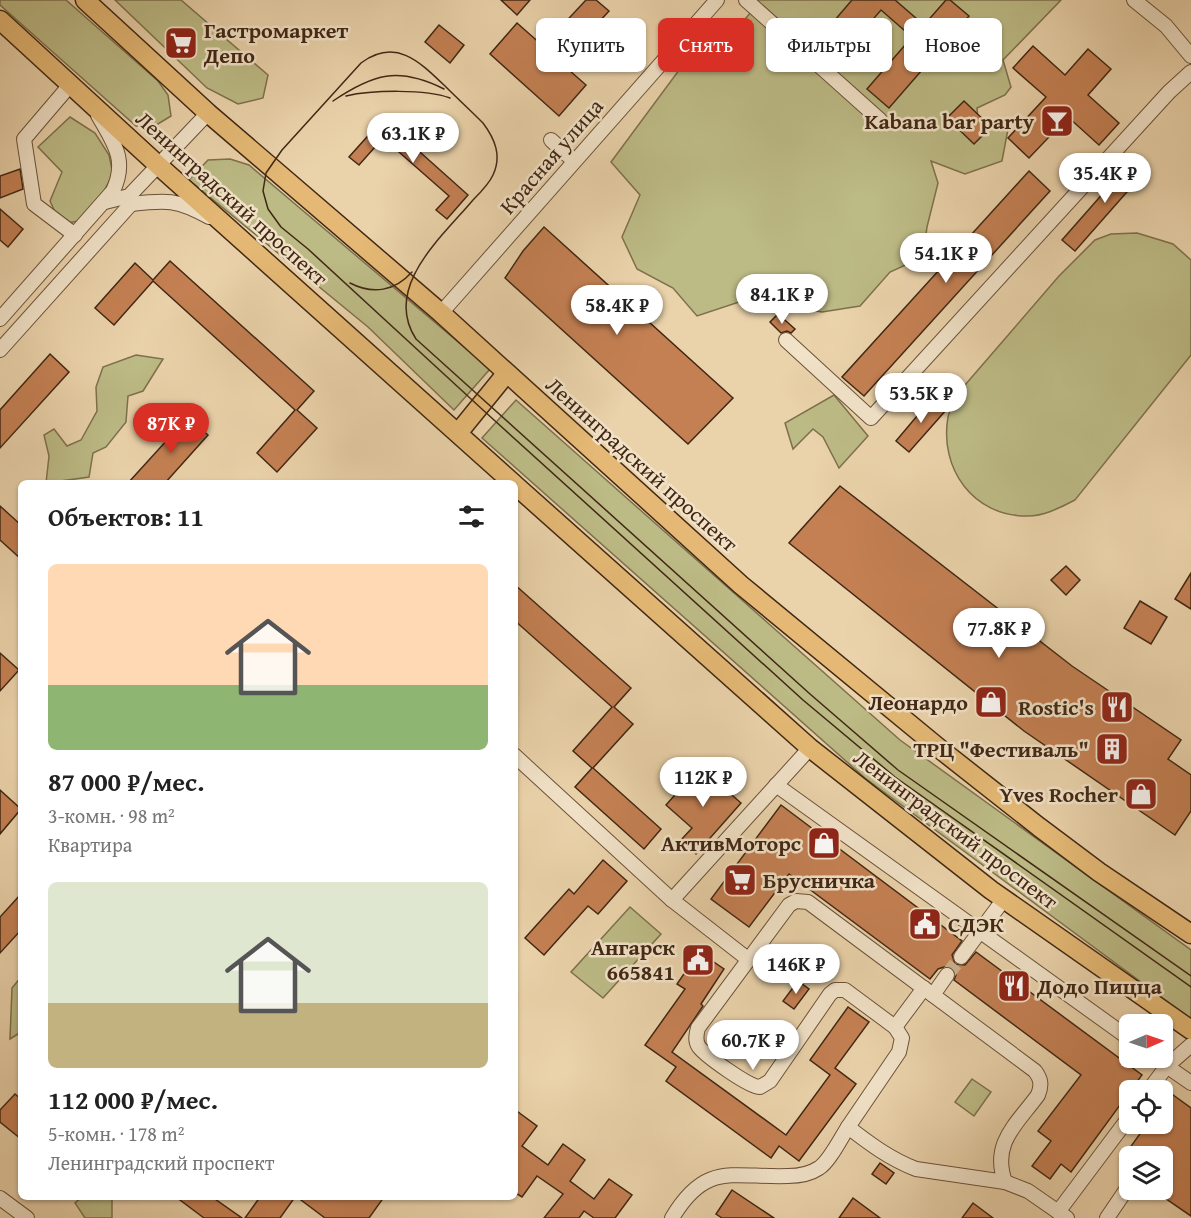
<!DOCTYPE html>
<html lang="ru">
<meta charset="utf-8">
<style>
body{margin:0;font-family:"Gentium Book Plus",serif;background:#f6f6f6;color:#222;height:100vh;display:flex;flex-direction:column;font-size:22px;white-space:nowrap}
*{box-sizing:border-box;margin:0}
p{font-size:20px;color:#767676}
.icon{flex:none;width:33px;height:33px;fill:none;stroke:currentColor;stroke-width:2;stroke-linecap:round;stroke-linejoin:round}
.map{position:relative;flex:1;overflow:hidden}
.details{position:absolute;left:18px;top:480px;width:500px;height:720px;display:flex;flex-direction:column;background:#fff;border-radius:9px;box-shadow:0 2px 4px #0004}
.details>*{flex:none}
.guide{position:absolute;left:536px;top:18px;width:566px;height:54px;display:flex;gap:12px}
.needle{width:39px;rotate:88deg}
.tools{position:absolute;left:1119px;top:1014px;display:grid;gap:12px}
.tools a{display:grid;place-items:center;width:54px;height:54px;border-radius:9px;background:#fff;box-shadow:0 2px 4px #0004;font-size:30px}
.price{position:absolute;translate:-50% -51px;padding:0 14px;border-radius:21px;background:#fff;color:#222;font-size:20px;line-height:39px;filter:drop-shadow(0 2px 3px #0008)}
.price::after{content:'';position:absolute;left:50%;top:36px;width:18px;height:14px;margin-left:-9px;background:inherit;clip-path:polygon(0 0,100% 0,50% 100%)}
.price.active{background:#d93025;color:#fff}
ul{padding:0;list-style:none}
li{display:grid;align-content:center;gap:12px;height:318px;padding:0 30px}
li span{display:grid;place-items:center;height:186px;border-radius:9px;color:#555}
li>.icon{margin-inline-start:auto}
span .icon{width:108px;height:108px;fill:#fffc;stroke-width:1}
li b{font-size:26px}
h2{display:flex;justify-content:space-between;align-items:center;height:72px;padding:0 30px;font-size:26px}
.tag{padding:0 21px;border-radius:9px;background:#fff;box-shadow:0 2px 4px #0004;font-size:21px;line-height:54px}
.tag.active{background:#d93025;color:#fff}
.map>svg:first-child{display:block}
.green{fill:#bcba85;stroke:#7e704c;stroke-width:1.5}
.building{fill:#c48053;stroke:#412714;stroke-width:1.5}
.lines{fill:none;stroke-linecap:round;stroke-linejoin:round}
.minor-tunnel{stroke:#c8b08c;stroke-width:14;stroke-dasharray:14 7;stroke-linecap:butt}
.minor-casing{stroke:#6b523a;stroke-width:16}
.major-casing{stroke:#412714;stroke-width:21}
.minor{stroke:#f1e2c8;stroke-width:14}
.major{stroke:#e5b975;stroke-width:18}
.tram{stroke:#412714;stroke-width:1.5}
.labels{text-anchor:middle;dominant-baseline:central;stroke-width:5;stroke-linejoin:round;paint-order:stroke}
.poi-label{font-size:22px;font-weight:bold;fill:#412714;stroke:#f1e2c8;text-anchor:end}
.street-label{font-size:22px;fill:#412714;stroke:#f1e2c8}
</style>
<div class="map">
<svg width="1191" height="1218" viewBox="0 0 1191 1218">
<rect width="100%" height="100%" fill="#ead2aa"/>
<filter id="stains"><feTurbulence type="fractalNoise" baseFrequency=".00333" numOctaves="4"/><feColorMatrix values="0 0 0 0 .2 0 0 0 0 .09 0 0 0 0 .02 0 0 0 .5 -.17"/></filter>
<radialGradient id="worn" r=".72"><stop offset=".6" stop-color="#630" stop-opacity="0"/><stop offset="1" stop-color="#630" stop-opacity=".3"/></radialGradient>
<g class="green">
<polygon points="0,0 66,0 158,81 168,95 171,116 153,127 136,126 0,5"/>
<polygon points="115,0 181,0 268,75 263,98 238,104 207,88"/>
<polygon points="754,0 1061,0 1003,60 1011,87 1005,95 977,108 978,120 1009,124 1002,161 965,174 931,161 938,183 927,227 923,257 890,272 860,306 822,312 767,303 765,304 763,302 742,301 697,316 673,288 637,269 622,237 640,195 611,162 688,58 718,32 714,55 758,4"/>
<polygon points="70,117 95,133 109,155 113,174 104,191 78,221 68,223 55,212 50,201 62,172 38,147"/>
<polygon points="230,159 249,165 490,369 454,410 368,327 189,180 208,160"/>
<path d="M1137 233 1173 244 1191 260V355L1075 500C1061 507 1045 516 1028 516 973 517 939 468 948 417 950 408 956 399 959 392L1059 276 1095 240 1111 234Z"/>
<polygon points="136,355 163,359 143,391 128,396 126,422 106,447 93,453 89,477 46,483 49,456 44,435 54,429 67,446 81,440 97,411 96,387 103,367"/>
<polygon points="834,395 868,436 839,468 823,437 813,429 793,449 785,423"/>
<polygon points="516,400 900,740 1191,950 1191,1019 865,778 482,438"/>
<polygon points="630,907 661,934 603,998 571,972"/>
<polygon points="21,977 21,1032 10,1039 12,988"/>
<polygon points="972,1079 991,1092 974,1116 955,1102"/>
<polygon points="82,1197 112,1197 112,1218 85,1218 75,1203"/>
</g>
<g class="building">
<polygon points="501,0 530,0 517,15"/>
<polygon points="586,0 596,0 609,11 561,63 586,85 559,116 490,54 517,23 543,46"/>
<polygon points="852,0 895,0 924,25 946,0 950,0 969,16 889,108 867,89 912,37 881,10 837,61 816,42"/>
<polygon points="439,25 464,45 450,63 425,42"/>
<polygon points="1033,46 1065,75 1088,49 1111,69 1088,95 1119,123 1099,145 1068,117 1029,158 1008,138 1046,97 1013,68"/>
<polygon points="964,101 991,127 974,144 947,118"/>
<polygon points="383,119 468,195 447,219 436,210 449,196 383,138 359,165 349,157"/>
<polygon points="1135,157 1148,168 1075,251 1062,240"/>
<polygon points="20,169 23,189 0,198 0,176"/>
<polygon points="1029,171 1050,191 864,396 842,377"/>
<polygon points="0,209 23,229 8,247 0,240"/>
<polygon points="544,227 733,398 688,444 505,278 523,251"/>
<polygon points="170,261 314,391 297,410 317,428 277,472 257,453 295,410 153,281 114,325 95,308 135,263 153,280"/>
<polygon points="778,314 795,329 791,333 787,331 781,333 770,322"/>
<polygon points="50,354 69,372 0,448 0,410"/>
<polygon points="933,397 947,409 909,452 896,441"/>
<polygon points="188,417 208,435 165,483 128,483"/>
<polygon points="840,486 1072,666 1181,740 1168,759 1191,775 1191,811 1175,835 1024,731 789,543"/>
<polygon points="0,506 21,525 21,559 0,540"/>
<polygon points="1066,566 1080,580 1066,595 1051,580"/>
<polygon points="1191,573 1191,609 1175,599"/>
<polygon points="514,584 631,688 614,707 633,724 593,768 661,829 644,849 575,787 592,768 573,751 612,707 514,620"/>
<polygon points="1140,601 1167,617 1151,644 1124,628"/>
<polygon points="0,653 19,670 0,691"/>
<polygon points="700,767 741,803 696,854 681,840 692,828 666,805"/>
<polygon points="0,790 21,809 0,834"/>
<polygon points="781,805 962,941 952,955 955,964 965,965 976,952 1142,1075 1071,1172 1061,1164 1050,1179 1032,1166 1051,1141 1038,1131 1081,1075 954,980 956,975 953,968 947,966 938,969 930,979 789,874 749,927 711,899"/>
<polygon points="603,860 627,881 598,914 588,906 544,955 525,938 569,889 574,894"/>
<polygon points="21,894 21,930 0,953 0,917"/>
<polygon points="699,952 724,969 701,1004 703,1006 672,1052 786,1135 830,1075 810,1060 848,1007 869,1022 835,1068 856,1084 799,1161 779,1146 771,1158 666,1081 676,1067 645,1045 685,989 677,984"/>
<polygon points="798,981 809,989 794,1009 783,1001"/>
<polygon points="1169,1092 1191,1108 1191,1216 1162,1196 1162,1156 1124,1156 1147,1124 1162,1124 1162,1102"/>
<polygon points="15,1094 21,1099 21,1139 0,1122 0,1110"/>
<polygon points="514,1109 537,1126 522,1146 548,1165 563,1144 585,1160 570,1181 594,1199 609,1179 632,1195 615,1218 594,1218 584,1211 579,1218 544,1218 563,1194 537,1176 522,1197 514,1192"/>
<polygon points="880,1163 894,1173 886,1184 872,1174"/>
<polygon points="732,1190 774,1218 722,1218 716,1214"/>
<polygon points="176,1197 212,1197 242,1218 204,1218"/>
<polygon points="260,1197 295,1197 280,1218 245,1218"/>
<polygon points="297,1197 384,1197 369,1218 325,1218"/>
<polygon points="853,1198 880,1218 839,1218"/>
<polygon points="973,1203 993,1218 962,1218"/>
</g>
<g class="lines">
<polyline class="minor-tunnel" points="947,975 961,957"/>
<g class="minor-casing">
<g id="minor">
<polyline points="746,0 880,120"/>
<polyline points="1134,0 1166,26 1191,56"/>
<polyline points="70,85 24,139 34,204 75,235"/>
<polyline points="551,140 574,161"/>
<polyline points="105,202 129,196 208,113"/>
<path d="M131 204C166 200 177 199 209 217"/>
<polyline points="441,313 717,0"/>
<path d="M0 319 113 191C128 159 113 142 98 115"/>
<polyline points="786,340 871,418 1169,92 1191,72"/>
<polyline points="0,350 131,204"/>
<polyline points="514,755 672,900 749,960"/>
<polyline points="776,785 1130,1039"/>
<polyline points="672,900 810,748"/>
<polyline points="961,957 1004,899"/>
<polyline points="933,995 947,975"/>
<polyline points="895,1027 924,988"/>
<polyline points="1155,1058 1191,1083"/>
<polyline points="1149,1090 1167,1066 1191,1045"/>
<path d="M848 1127 899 1052 902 1038 895 1027 845 990H835L830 994 770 1081 760 1087C749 1087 706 1056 699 1047 695 1041 696 1035 698 1028L789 905 796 901 808 902 1035 1071C1041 1079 1042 1085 1038 1095 1017 1124 991 1143 1005 1182"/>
<polyline points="0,1198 27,1218"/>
<polyline points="1058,1212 1130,1116"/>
<path d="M672 1218C706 1161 732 1178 788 1176 798 1176 810 1174 819 1168 829 1162 841 1138 848 1127 870 1144 890 1159 916 1169L1005 1182 1028 1191 1067 1218"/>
<polyline points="1107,1218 1128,1187"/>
</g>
</g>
<g class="major-casing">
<g id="major">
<polyline points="85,0 208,113 441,313 741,585 940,749 1039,827 1099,872 1191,934"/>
<polyline points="0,20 159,166 513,483"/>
<polyline points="458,433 506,374"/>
<polyline points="514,484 810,748 991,890 1191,1030"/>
</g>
</g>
<use href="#minor" class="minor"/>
<use href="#major" class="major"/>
<g class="tram">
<path d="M346 96C372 90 426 89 450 98"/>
<path d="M333 101C373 74 398 66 444 89"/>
<path d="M350 283C373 295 395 291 412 272"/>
<path d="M1191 976 898 770 810 694 416 339C382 287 443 236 473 200 480 193 489 184 493 175 502 156 495 139 483 123 471 111 458 99 446 87 420 62 396 37 361 63L282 150 266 173 263 191 268 209 281 227 308 249 483 410 803 700 895 777 1191 987"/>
</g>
</g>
<defs>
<g id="supermarket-square" transform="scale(1.725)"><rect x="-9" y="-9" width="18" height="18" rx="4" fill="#8f2418" stroke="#f1e2c8"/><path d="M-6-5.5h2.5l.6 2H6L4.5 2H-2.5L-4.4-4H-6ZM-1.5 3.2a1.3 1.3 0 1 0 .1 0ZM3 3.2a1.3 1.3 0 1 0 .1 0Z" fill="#fff"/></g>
<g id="bar-square" transform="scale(1.725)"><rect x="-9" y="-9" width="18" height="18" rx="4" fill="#8f2418" stroke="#f1e2c8"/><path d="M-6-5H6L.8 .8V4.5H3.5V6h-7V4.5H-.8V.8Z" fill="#fff"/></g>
<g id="shop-square" transform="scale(1.725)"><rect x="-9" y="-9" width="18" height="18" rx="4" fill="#8f2418" stroke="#f1e2c8"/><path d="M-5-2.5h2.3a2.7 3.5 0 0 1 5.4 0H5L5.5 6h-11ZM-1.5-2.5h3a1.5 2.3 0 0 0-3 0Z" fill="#fff"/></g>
<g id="restaurant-square" transform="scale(1.725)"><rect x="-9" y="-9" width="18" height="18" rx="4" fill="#8f2418" stroke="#f1e2c8"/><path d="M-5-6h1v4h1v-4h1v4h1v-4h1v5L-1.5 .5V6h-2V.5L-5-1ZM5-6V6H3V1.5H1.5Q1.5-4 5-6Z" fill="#fff"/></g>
<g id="building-square" transform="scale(1.725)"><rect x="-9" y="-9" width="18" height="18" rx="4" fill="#8f2418" stroke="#f1e2c8"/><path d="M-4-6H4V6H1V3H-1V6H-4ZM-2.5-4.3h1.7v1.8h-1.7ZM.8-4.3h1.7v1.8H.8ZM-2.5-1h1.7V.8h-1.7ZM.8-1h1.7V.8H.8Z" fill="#fff"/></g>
<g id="civic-square" transform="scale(1.725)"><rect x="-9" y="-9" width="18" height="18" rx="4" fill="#8f2418" stroke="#f1e2c8"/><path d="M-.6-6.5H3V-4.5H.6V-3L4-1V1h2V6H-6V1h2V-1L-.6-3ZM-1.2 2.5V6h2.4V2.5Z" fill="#fff"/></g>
</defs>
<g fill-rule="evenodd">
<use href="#supermarket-square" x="181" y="43"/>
<use href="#bar-square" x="1057" y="121"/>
<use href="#shop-square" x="991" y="702"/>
<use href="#restaurant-square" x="1117" y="707"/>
<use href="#building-square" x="1112" y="749"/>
<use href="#shop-square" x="1141" y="794"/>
<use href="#shop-square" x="824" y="843"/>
<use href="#supermarket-square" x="740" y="880"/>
<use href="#civic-square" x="925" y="924"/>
<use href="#civic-square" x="698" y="960"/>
<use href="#restaurant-square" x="1014" y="986"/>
</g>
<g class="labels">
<g class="poi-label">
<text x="204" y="30" text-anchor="start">Гастромаркет<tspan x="204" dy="25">Депо</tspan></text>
<text x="1034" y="121">Kabana bar party</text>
<text x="968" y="702">Леонардо</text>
<text x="1094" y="707">Rostic's</text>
<text x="1089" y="749">ТРЦ "Фестиваль"</text>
<text x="1118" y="794">Yves Rocher</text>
<text x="801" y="843">АктивМоторс</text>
<text x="763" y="880" text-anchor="start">Брусничка</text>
<text x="948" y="924" text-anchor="start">СДЭК</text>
<text x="675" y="947">Ангарск<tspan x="675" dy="25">665841</tspan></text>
<text x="1037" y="986" text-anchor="start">Додо Пицца</text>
</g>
<g class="street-label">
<text transform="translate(551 156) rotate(-49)">Красная улица</text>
<text transform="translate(232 198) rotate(42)">Ленинградский проспект</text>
<text transform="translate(642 464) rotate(42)">Ленинградский проспект</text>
<text transform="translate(956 829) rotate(37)">Ленинградский проспект</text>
</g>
</g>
<rect width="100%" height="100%" filter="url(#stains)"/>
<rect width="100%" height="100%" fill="url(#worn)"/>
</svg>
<div class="tools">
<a><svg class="needle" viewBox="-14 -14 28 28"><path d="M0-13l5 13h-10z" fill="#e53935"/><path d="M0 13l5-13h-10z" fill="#767676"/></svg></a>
<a><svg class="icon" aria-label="locate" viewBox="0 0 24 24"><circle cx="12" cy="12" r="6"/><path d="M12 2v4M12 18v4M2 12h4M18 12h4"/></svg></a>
<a><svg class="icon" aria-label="layers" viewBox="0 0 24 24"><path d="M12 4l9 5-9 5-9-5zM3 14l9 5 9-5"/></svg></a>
</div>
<b class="price" style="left:413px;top:164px">63.1K ₽</b>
<b class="price" style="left:1105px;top:204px">35.4K ₽</b>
<b class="price" style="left:946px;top:284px">54.1K ₽</b>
<b class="price" style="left:782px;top:325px">84.1K ₽</b>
<b class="price" style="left:617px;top:336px">58.4K ₽</b>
<b class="price" style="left:921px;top:424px">53.5K ₽</b>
<b class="price active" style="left:171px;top:454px">87K ₽</b>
<b class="price" style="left:999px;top:659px">77.8K ₽</b>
<b class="price" style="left:703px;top:808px">112K ₽</b>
<b class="price" style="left:796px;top:995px">146K ₽</b>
<b class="price" style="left:753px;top:1071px">60.7K ₽</b>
<div class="guide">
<a class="tag">Купить</a>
<a class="tag active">Снять</a>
<a class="tag">Фильтры</a>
<a class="tag">Новое</a>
</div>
<section class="details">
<h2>Объектов: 11<svg class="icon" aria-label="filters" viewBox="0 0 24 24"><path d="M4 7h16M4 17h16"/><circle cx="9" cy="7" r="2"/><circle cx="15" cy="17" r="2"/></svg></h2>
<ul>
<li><span style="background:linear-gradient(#ffd9b3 65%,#8fb573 0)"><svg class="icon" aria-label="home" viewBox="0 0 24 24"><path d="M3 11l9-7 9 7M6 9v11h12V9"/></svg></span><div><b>87 000 ₽/мес.</b><p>3-комн. · 98 m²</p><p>Квартира</p></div></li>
<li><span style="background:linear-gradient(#dfe7d0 65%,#c2b280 0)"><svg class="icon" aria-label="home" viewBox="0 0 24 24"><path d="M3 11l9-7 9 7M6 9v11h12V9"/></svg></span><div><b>112 000 ₽/мес.</b><p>5-комн. · 178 m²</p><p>Ленинградский проспект</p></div></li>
</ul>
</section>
</div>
